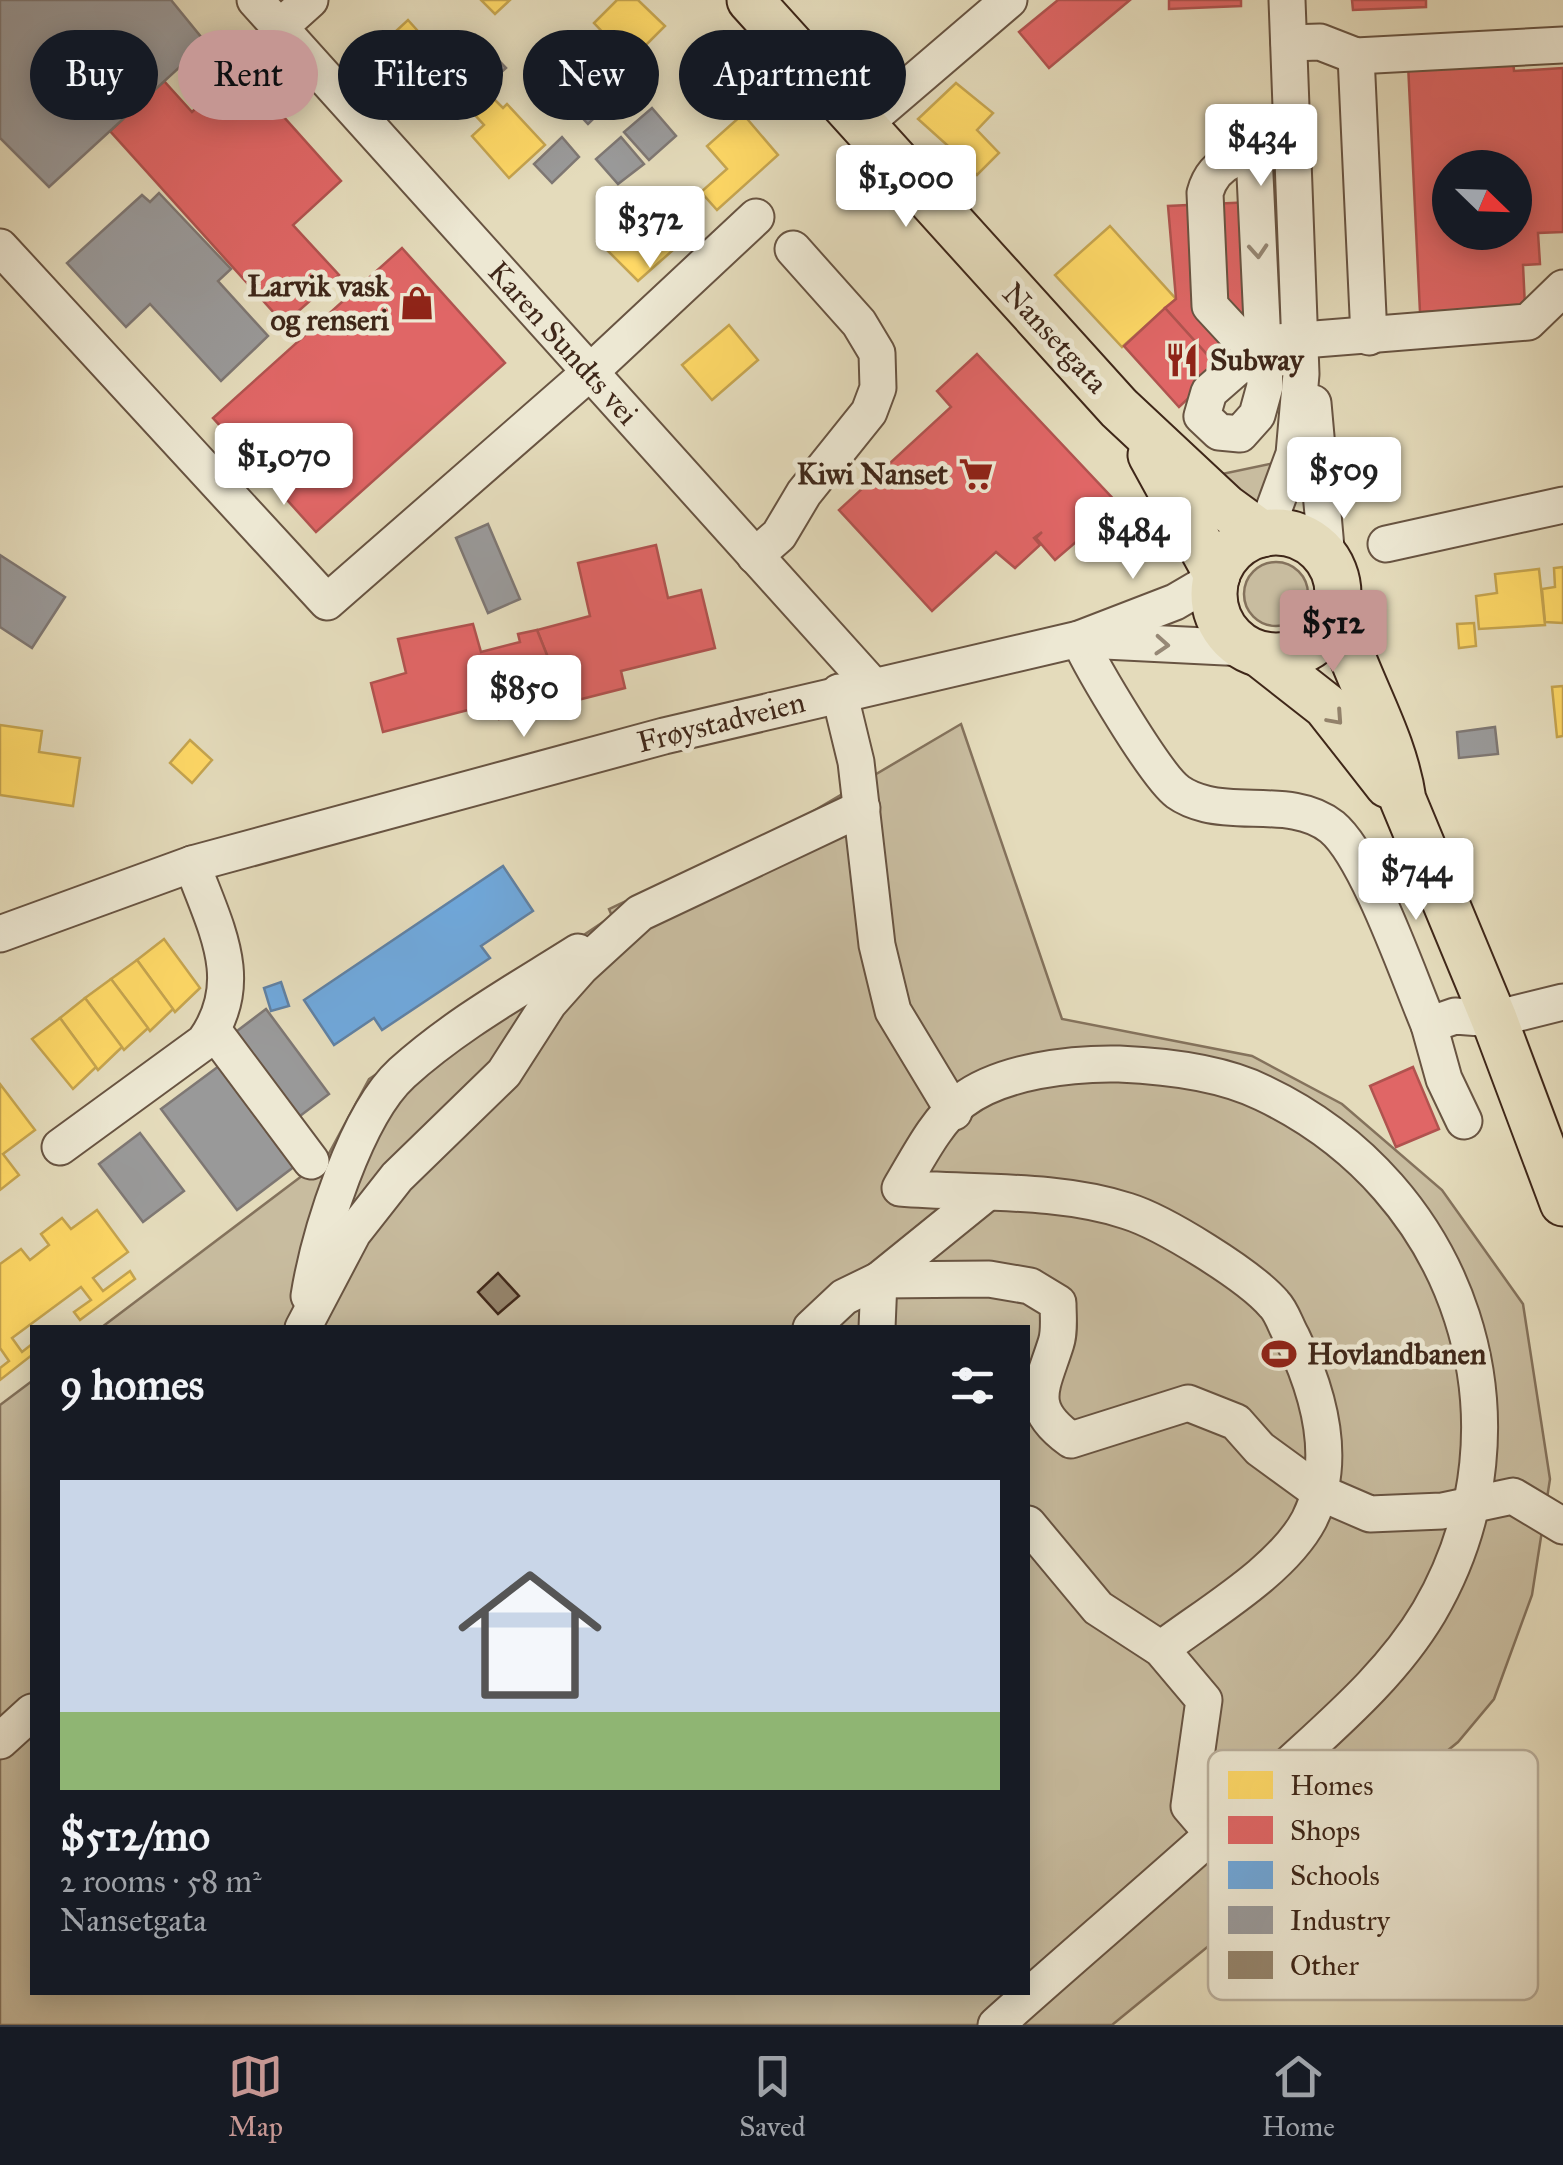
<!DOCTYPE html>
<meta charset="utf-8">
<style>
body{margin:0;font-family:"IM FELL Great Primer",serif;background:#20242c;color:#f1f3f6;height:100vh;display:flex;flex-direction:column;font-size:38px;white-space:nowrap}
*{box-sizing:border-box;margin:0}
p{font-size:32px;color:#9ea1a6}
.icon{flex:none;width:55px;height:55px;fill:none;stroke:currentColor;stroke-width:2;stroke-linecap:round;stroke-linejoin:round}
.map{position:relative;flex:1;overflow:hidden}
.side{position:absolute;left:30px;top:1325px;width:1000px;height:670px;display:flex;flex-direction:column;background:#171b24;border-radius:0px;box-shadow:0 5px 25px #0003}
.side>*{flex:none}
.guide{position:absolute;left:30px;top:30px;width:1000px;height:90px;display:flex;gap:20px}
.needle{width:65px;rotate:113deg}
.controls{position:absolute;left:1432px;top:150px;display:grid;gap:20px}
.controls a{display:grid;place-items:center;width:100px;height:100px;border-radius:50%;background:#171b24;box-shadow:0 5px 25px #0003;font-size:50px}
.price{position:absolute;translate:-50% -85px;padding:0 22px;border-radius:10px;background:#fff;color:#222;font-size:32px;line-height:65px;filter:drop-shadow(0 2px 5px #0008)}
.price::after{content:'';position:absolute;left:50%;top:60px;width:30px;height:22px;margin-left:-15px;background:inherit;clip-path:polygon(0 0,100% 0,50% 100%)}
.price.selected{background:#c59692;color:#111}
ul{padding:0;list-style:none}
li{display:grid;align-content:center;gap:20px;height:530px;padding:0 30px}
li+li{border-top:2px solid #363941}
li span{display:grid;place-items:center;height:310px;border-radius:0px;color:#555}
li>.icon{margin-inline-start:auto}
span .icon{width:180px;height:180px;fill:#fffc;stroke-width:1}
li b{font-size:42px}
h2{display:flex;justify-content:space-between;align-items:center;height:120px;padding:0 30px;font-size:42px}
.chip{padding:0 35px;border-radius:45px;background:#171b24;box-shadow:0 5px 25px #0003;font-size:35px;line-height:90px}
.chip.selected{background:#c59692;color:#111}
.tab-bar{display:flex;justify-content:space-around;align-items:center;height:140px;border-top:2px solid #363941;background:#171b24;font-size:28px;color:#9ea1a6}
.tab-bar a{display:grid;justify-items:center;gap:5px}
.tab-bar .selected{color:#c59692}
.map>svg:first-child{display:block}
.green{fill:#c8bc9f;stroke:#84725c;stroke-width:2.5}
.homes{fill:#ffd966;stroke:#c5a44f;stroke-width:2.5}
.shops{fill:#e06666;stroke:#b0534f;stroke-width:2.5;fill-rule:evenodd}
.schools{fill:#6fa8dc;stroke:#6181a2;stroke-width:2.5}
.industry{fill:#999;stroke:#7e7773;stroke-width:2.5}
.building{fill:#95856d;stroke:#3f2719;stroke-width:2.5}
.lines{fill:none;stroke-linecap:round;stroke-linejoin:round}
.minor-casing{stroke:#685442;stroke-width:39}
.major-casing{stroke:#3f2719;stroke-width:49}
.minor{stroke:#ede8d3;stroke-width:35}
.major{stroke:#e4dbbb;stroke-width:45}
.oneway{stroke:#968876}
.oneway2{stroke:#92816a}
.labels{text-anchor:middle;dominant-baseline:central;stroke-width:10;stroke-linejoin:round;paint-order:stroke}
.poi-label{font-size:30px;font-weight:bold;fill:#3f2719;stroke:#ede8d3;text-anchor:end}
.street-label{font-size:30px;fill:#3f2719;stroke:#ede8d3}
.key{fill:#ede8d3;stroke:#b9ae9b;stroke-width:2.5}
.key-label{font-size:28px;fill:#3f2719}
</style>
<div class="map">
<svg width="1563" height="2025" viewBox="0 0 1563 2025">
<rect width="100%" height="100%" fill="#e4dbbb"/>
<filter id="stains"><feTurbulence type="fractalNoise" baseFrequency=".002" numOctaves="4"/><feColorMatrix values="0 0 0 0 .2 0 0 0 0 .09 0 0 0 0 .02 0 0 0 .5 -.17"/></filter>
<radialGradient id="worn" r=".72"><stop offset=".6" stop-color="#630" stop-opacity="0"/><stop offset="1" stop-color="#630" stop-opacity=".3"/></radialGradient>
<g class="green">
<polygon points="1274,463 1260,501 1251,504 1222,474"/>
<circle cx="1276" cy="594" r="32"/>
<polygon points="961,724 1062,1019 1252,1056 1342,1104 1442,1190 1523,1304 1550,1479 1532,1595 1494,1699 1458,1742 1112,2025 0,2025 0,1405 32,1381 32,1992 1028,1992 1028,1328 102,1327 327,1157 369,1079 612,916 609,909 805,816"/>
</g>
<g class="homes">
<polygon points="481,0 510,0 495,14"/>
<polygon points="617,0 638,0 665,26 615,76 599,60 612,42 594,23"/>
<polygon points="408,20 442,58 429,70 436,78 413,99 371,54"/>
<polygon points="956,83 993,113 977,130 999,153 977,175 970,168 967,170 953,156 956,153 918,119"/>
<polygon points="494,99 503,108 507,104 545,145 509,178 472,136 484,125 475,115"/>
<polygon points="743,114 778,155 717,210 701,192 727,169 707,146"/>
<polygon points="647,204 681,243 638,281 597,240 609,229 612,234"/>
<polygon points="1110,226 1176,299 1122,347 1055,275"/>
<polygon points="729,325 758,360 712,400 682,365"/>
<polygon points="1563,567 1563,623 1545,622 1542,589 1555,587 1554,568"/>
<polygon points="1539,569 1545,625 1479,629 1476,596 1497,593 1495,574"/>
<polygon points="1474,623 1476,646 1459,648 1457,624"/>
<polygon points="1563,686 1563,736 1557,737 1552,687"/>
<polygon points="0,725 42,731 39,752 80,758 73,806 0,795"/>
<polygon points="190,740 212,760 192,783 170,763"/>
<polygon points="164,939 200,988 175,1012 137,960"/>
<polygon points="137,960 173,1009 150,1031 111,979"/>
<polygon points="111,979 148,1028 124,1050 85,998"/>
<polygon points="85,998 122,1047 98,1070 60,1018"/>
<polygon points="60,1018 96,1067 73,1089 32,1039"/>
<polygon points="0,1084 35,1130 3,1154 19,1175 0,1190"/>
<polygon points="97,1210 128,1252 93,1278 103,1291 130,1271 135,1279 80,1320 74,1312 91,1300 81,1287 12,1338 22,1352 32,1344 32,1355 0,1380 0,1368 9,1361 0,1348 0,1264 21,1249 30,1260 49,1245 41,1234 62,1218 71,1229"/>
</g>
<g class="shops">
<polygon points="1058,0 1130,0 1049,68 1019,32"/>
<polygon points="1169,0 1241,0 1241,6 1169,9"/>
<polygon points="1352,0 1426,0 1426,7 1353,10"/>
<path d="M1513 58 1514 71 1563 68V232L1538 233 1540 264 1523 265 1525 307 1420 312 1408 64ZM1450 168H1515V232H1450Z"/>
<polygon points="240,68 341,181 293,225 339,275 284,324 110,131 164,81 192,112"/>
<polygon points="1252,202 1259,333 1220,369 1165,308 1176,299 1168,206"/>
<polygon points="402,248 505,363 316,532 213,418"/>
<polygon points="1165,308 1220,369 1179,407 1124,346"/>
<polygon points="977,354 1119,505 1055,560 1036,538 1042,532 1034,538 1040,545 1015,568 996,552 932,611 839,510 951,407 937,391"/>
<polygon points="656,545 668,598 701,590 715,648 621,671 625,688 566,703 537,630 590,616 578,563"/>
<polygon points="473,624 481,652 520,642 518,634 537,630 566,703 558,705 561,715 549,718 547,707 499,719 495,703 383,732 371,683 406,673 398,639"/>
<polygon points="1413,1067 1439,1129 1396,1147 1370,1086"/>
</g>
<g class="schools">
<polygon points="503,866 533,911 481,946 490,958 382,1030 374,1018 334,1045 304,1000"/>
<polygon points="281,982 289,1006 271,1011 264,988"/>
</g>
<g class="industry">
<polygon points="0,0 171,0 206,43 49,187 0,138"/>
<polygon points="475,35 486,47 464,68 453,56"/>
<polygon points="488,49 506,68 495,78 486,68 479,74 470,65"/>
<polygon points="583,63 616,97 588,124 556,90"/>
<polygon points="652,108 676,136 649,160 624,132"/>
<polygon points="562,137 579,157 552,183 534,164"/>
<polygon points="621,137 644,164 618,184 596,159"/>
<polygon points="159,193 231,269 218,281 268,336 221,381 150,304 126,327 67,263 142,195 150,202"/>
<polygon points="488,524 520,599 488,613 456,538"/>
<polygon points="0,555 65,597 32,648 0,627"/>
<polygon points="1495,727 1498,754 1459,758 1457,732"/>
<polygon points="266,1009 329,1094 296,1119 233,1034"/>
<polygon points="219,1066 295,1166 237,1210 161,1109"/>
<polygon points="140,1133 184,1191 143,1222 99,1164"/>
</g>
<polygon class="building" points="498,1273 519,1296 498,1314 478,1292"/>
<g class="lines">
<g class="minor-casing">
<g id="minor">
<polyline points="255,0 872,685"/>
<polyline points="280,27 310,0"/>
<polyline points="1289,43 1320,42 1356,56 1563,45"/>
<polyline points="1356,56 1369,337"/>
<polyline points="863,125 1009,0"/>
<path d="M1292 150C1256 154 1216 152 1205 193L1210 306 1235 333 1265 343 1528 322 1563 288"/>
<polyline points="1254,154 1265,386 1257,415 1240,434 1219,432 1202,416 1209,392 1265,343"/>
<polyline points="0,247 327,602 589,373 756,217"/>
<polyline points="1313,403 1327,559"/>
<polyline points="1265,533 1294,454 1301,374 1287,0"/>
<polyline points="1386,544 1563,505"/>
<polyline points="755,556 779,535 804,493 869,412 878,388 877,353 859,323 793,249"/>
<path d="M1079 639C1092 668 1156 776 1178 792 1185 797 1198 802 1206 804 1246 814 1297 799 1332 827 1368 857 1409 978 1429 1025"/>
<polyline points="1085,640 1245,648"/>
<polyline points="839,692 856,762 877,945 893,1011 954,1112"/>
<polyline points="0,934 192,864 664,736 1079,639 1175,602 1216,578"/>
<polyline points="213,1030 311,1161"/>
<polyline points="1464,1121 1444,1079 1429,1025 1455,1016 1494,1019 1563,1002"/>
<path d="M60 1147 204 1042C248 982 215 927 192 864"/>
<path d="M309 1296C319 1234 356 1115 402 1073 455 1025 518 990 578 952"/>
<polyline points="303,1328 353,1233 397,1177 504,1073 549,1003 581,967 640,913 862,808"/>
<path d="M811 1328 844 1297 879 1280 989 1279 1030 1286 1058 1303C1058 1316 1060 1331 1056 1343 1042 1388 1025 1407 1071 1440L1188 1403 1236 1422 1260 1449 1319 1492 1370 1514 1442 1511 1513 1496 1563 1526"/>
<polyline points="877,1328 879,1280 984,1195"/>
<polyline points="1028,1524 1098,1608 1161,1649 1204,1700 1189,1806 1213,1834"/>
<polyline points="0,1741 32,1712"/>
<path d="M996 2025C1094 1937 1195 1853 1291 1763 1341 1717 1394 1671 1429 1612 1540 1422 1461 1187 1263 1093 1221 1072 1166 1066 1119 1064 1072 1063 1001 1071 962 1101 936 1121 917 1160 900 1188 973 1194 1056 1188 1127 1211 1163 1222 1249 1275 1274 1304 1282 1312 1286 1327 1292 1337 1319 1393 1339 1461 1309 1520 1282 1571 1207 1614 1161 1649"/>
</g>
</g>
<g class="major-casing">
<g id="major">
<polyline points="750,0 1119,408 1225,507 1262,534"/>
<polyline points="1151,455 1217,575"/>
<circle cx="1276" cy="594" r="62"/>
<path d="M1336 604C1350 672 1393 730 1403 800L1494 1019 1563 1203"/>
<polyline points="1261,655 1326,706 1388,785"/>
</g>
</g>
<use href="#minor" class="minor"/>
<use href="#major" class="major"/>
</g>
<defs><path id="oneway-chevron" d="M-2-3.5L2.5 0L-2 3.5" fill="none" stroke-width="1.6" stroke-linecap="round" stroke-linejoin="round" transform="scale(2.5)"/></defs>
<g class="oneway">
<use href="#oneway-chevron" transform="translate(1258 251) rotate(86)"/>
<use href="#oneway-chevron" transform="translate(1162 645) rotate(4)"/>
</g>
<use class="oneway2" href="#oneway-chevron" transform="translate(1336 718) rotate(48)"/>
<defs>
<g id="shop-bare" transform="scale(2.7)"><path d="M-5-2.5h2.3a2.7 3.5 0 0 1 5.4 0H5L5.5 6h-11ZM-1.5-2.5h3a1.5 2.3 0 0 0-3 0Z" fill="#8f2418" stroke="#ede8d3" stroke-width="2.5" paint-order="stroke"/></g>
<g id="restaurant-bare" transform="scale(2.7)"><path d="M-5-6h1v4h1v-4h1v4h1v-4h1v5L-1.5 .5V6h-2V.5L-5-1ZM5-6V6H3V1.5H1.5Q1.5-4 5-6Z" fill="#8f2418" stroke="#ede8d3" stroke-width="2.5" paint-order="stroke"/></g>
<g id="supermarket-bare" transform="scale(2.7)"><path d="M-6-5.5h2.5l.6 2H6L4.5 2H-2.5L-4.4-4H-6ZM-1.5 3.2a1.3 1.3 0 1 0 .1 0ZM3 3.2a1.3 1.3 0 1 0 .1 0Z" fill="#8f2418" stroke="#ede8d3" stroke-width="2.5" paint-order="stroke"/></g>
<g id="stadium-bare" transform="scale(2.7)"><path d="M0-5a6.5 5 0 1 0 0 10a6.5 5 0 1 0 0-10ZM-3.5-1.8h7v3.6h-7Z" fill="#8f2418" stroke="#ede8d3" stroke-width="2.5" paint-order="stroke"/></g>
</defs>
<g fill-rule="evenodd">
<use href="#shop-bare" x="417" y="303"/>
<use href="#restaurant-bare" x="1182" y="360"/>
<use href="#supermarket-bare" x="976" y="474"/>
<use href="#stadium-bare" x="1279" y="1354"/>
</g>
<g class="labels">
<g class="poi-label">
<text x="389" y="286">Larvik vask<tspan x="389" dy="34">og renseri</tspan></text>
<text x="1210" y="360" text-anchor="start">Subway</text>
<text x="948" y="474">Kiwi Nanset</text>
<text x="1307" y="1354" text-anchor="start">Hovlandbanen</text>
</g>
<g class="street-label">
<text transform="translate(1055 338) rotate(47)">Nansetgata</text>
<text transform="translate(563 343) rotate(48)">Karen Sundts vei</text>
<text transform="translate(721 722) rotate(-14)">Frøystadveien</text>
</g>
</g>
<rect x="1208" y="1750" width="330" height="250" rx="15" class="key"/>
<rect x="1228" y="1771" width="45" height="28" fill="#ffd966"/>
<rect x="1228" y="1816" width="45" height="28" fill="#e06666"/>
<rect x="1228" y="1861" width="45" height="28" fill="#6fa8dc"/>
<rect x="1228" y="1906" width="45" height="28" fill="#999"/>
<rect x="1228" y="1951" width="45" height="28" fill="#95856d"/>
<g class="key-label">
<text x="1290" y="1795">Homes</text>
<text x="1290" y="1840">Shops</text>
<text x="1290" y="1885">Schools</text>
<text x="1290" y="1930">Industry</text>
<text x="1290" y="1975">Other</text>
</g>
<rect width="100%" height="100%" filter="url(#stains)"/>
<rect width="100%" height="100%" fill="url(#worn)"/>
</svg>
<div class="controls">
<a><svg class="needle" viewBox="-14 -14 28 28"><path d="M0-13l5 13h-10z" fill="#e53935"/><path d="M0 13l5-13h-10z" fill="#9ea1a6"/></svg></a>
</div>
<b class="price" style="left:1261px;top:189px">$434</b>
<b class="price" style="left:906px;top:230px">$1,000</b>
<b class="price" style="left:650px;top:271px">$372</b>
<b class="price" style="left:284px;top:508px">$1,070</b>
<b class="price" style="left:1344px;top:522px">$509</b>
<b class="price" style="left:1133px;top:582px">$484</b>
<b class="price selected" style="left:1333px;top:675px">$512</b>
<b class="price" style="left:524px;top:740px">$850</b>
<b class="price" style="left:1416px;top:923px">$744</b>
<div class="guide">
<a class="chip">Buy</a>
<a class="chip selected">Rent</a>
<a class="chip">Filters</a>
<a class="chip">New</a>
<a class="chip">Apartment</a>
</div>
<section class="side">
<h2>9 homes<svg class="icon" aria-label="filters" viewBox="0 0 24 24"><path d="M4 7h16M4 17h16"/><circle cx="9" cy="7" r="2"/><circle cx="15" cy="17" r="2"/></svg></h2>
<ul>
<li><span style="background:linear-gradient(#c9d6e8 75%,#8fb573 0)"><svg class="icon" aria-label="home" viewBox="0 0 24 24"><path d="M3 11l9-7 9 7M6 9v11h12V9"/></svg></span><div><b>$512/mo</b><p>2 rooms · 58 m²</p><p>Nansetgata</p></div></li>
</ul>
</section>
</div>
<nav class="tab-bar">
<a class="selected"><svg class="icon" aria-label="map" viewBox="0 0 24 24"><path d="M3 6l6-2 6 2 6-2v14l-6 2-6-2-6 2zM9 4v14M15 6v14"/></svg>Map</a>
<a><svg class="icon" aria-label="saved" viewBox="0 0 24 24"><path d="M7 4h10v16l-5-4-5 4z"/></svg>Saved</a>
<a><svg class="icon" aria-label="home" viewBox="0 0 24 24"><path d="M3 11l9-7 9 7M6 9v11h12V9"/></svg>Home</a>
</nav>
